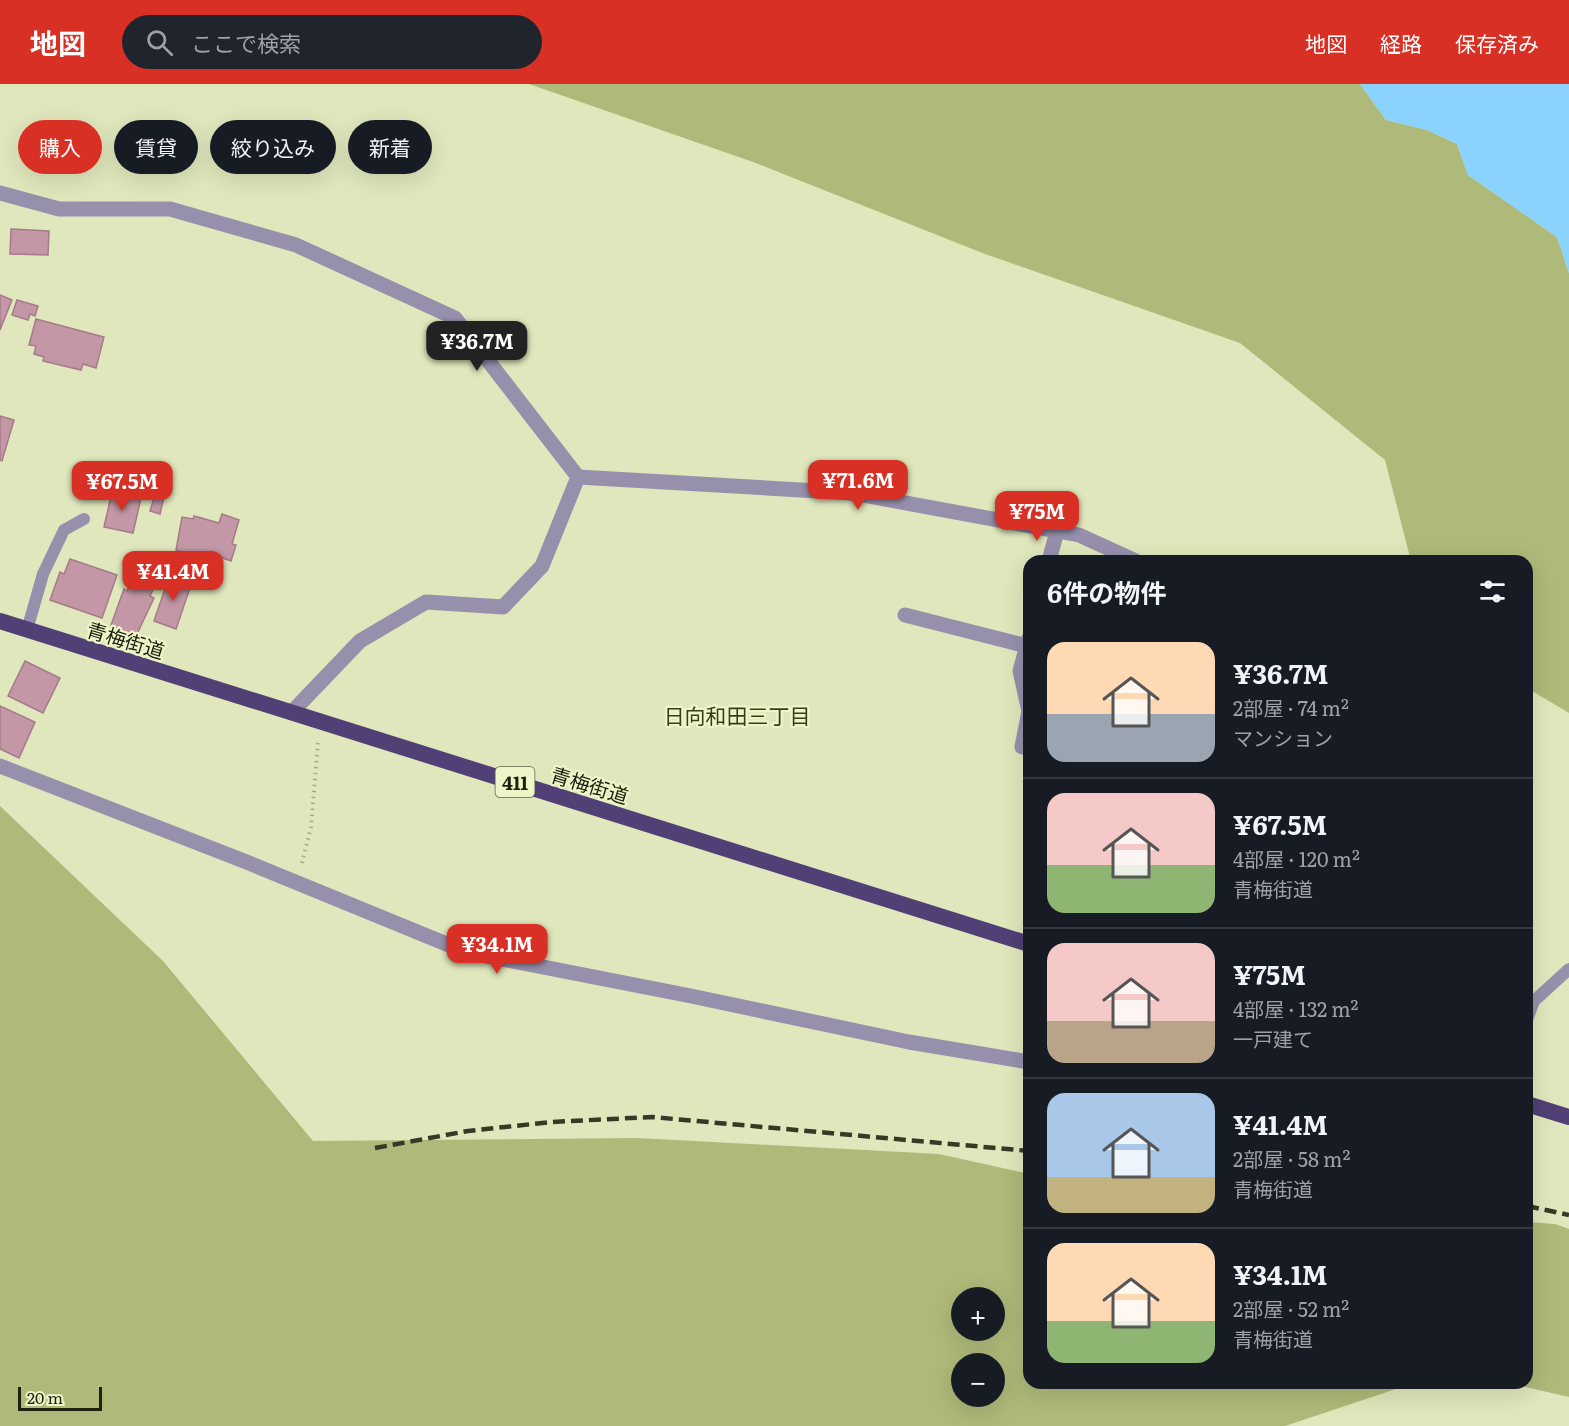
<!DOCTYPE html>
<html lang="ja">
<meta charset="utf-8">
<style>
body{margin:0;font-family:Literata,"Noto Sans JP",serif;background:#20242c;color:#f1f3f6;height:100vh;display:flex;flex-direction:column;font-size:22px;white-space:nowrap}
*{box-sizing:border-box;margin:0}
p{font-size:20px;color:#9ea1a6}
.icon{flex:none;width:33px;height:33px;fill:none;stroke:currentColor;stroke-width:2;stroke-linecap:round;stroke-linejoin:round}
.map{position:relative;flex:1;overflow:hidden}
.side{position:absolute;left:1023px;top:471px;width:510px;height:834px;display:flex;flex-direction:column;background:#171b24;border-radius:18px;box-shadow:0 6px 24px #0002}
.side>*{flex:none}
.top-card{position:absolute;left:18px;top:36px;width:570px;height:54px;display:flex;gap:12px}
.tools{position:absolute;left:951px;top:1203px;display:grid;gap:12px}
.tools a{display:grid;place-items:center;width:54px;height:54px;border-radius:50%;background:#171b24;box-shadow:0 6px 24px #0002;font-size:30px}
.scale{position:absolute;left:18px;bottom:15px;width:84px;box-sizing:border-box;padding-left:6px;border:3px solid #1e2010;border-top:0;font-size:16px;line-height:21px;white-space:nowrap;color:#1e2010;-webkit-text-stroke:4px #eef5c9;paint-order:stroke}
.price{position:absolute;translate:-50% -51px;padding:0 14px;border-radius:12px;background:#d93025;color:#fff;font-size:20px;line-height:39px;filter:drop-shadow(0 2px 3px #0008)}
.price::after{content:'';position:absolute;left:50%;top:36px;width:18px;height:14px;margin-left:-9px;background:inherit;clip-path:polygon(0 0,100% 0,50% 100%)}
.price.active{background:#222;color:#fff}
ul{padding:0;list-style:none}
li{display:flex;align-items:center;gap:18px;height:150px;padding:0 24px}
li+li{border-top:2px solid #363941}
li span{display:grid;place-items:center;flex:none;width:168px;height:120px;border-radius:18px;color:#555}
li>.icon{margin-inline-start:auto}
span .icon{width:72px;height:72px;fill:#fffc;stroke-width:1}
li b{font-size:26px}
h2{display:flex;justify-content:space-between;align-items:center;height:72px;padding:0 24px;font-size:26px}
.pill{padding:0 21px;border-radius:27px;background:#171b24;box-shadow:0 6px 24px #0002;font-size:21px;line-height:54px}
.pill.active{background:#d93025;color:#fff}
header{display:flex;align-items:center;gap:36px;box-sizing:border-box;height:84px;padding:0 30px;background:#d93025;color:#fff}
header strong{font-size:28px}
nav{display:flex;gap:33px;margin-inline-start:auto;font-size:21px}
.search{width:420px;height:54px;background:#20242c;display:flex;align-items:center;gap:15px;box-sizing:border-box;padding:0 21px;border-radius:33px;color:#9ea1a6;font-size:22px}
.map>svg:first-child{display:block}
.green{fill:#afb979;fill-rule:evenodd}
.water{fill:#8ad3fe}
.building{fill:#c497a7;stroke:#a57a89;stroke-width:1.5}
.lines{fill:none;stroke-linecap:round;stroke-linejoin:round}
.path{stroke:#a6ab88;stroke-width:4;stroke-dasharray:1.5 4.5;stroke-linecap:butt}
.service{stroke:#9790ad;stroke-width:12}
.minor{stroke:#9790ad;stroke-width:15}
.trunk{stroke:#504076;stroke-width:16}
.rail{stroke:#363925;stroke-width:4.5;stroke-dasharray:12 6;stroke-linecap:butt}
.labels{text-anchor:middle;dominant-baseline:central;stroke-width:4.5;stroke-linejoin:round;paint-order:stroke}
.shield{fill:#eef5c9;stroke:#5c6048;stroke-width:1.5}
.shield-label{font-size:18px;font-weight:bold;fill:#1e2010}
.street-label{font-size:20px;fill:#1e2010;stroke:#eef5c9}
.neighbourhood-label{font-size:21px;fill:#383c17;stroke:#eef5c9}
</style>
<header>
<strong>地図</strong>
<div class="search"><svg class="icon" aria-label="search" viewBox="0 0 24 24"><circle cx="10" cy="10" r="6"/><path d="M15 15l6 6"/></svg>ここで検索</div>
<nav><a>地図</a><a>経路</a><a>保存済み</a></nav>
</header>
<div class="map">
<svg width="1569" height="1342" viewBox="0 0 1569 1342">
<rect width="100%" height="100%" fill="#e0e7bc"/>
<g class="green">
<polygon points="529,0 1360,0 1386,36 1427,46 1457,60 1468,91 1557,153 1569,189 1569,629 1527,604 1527,477 1411,477 1385,376 1240,259 985,170 753,78"/>
<path d="M0 722 163 877 313 1057 637 1054 939 1070 1029 1090V1299H1414L1285 1342H0ZM962 1214H994V1246H962ZM962 1280H994V1312H962Z"/>
<polygon points="1527,1138 1555,1140 1569,1145 1569,1313 1508,1299 1527,1299"/>
</g>
<polygon class="water" points="1360,0 1569,0 1569,189 1557,153 1468,91 1457,60 1427,46 1386,36"/>
<g class="building">
<polygon points="11,145 49,147 48,171 10,170"/>
<polygon points="0,211 12,216 0,246"/>
<polygon points="17,216 38,222 35,232 30,230 28,236 12,231"/>
<polygon points="36,235 104,253 96,284 83,280 81,286 43,277 44,273 34,270 36,262 29,261"/>
<polygon points="0,332 14,336 2,377 0,376"/>
<polygon points="112,408 141,414 133,449 104,443"/>
<polygon points="155,411 164,413 160,430 150,427"/>
<polygon points="222,430 239,436 232,460 236,461 231,477 220,473 215,491 181,481 185,469 176,466 182,433 193,435 194,432 219,439"/>
<polygon points="70,475 117,491 102,534 50,516 60,488 64,490"/>
<polygon points="137,485 158,495 150,512 154,514 136,552 111,541 124,505 127,507"/>
<polygon points="170,490 192,498 176,545 154,537"/>
<polygon points="25,577 60,594 43,629 8,612"/>
<polygon points="0,622 35,638 19,674 0,665"/>
</g>
<g class="lines">
<polyline class="path" points="302,779 311,743 318,659"/>
<g class="service">
<polyline points="27,546 43,490 64,446 84,435"/>
<polyline points="1527,936 1534,917 1569,885"/>
</g>
<g class="minor">
<polyline points="0,109 59,125 170,125 296,161 455,234 578,393 542,482 503,523 426,518 360,557 292,628"/>
<polyline points="578,393 852,409 1079,451 1136,477"/>
<polyline points="1049,477 1057,447"/>
<polyline points="905,531 1027,562"/>
<polyline points="1022,663 1029,627 1020,587 1029,554"/>
<polyline points="0,682 244,777 466,868 691,912 909,958 1029,978"/>
</g>
<g class="trunk">
<polyline points="0,537 1029,860"/>
<polyline points="1527,1020 1569,1033"/>
</g>
<g class="rail">
<polyline points="375,1064 468,1047 551,1038 652,1033 1029,1067"/>
<polyline points="1527,1122 1569,1131"/>
</g>
</g>
<g class="labels">
<rect class="shield" x="495.5" y="683" width="39" height="30" rx="4.5"/>
<g class="shield-label">
<text x="515" y="698">411</text>
</g>
<g class="street-label">
<text transform="translate(126 555) rotate(17)">青梅街道</text>
<text transform="translate(590 700) rotate(17)">青梅街道</text>
</g>
<g class="neighbourhood-label">
<text x="737" y="630">日向和田三丁目</text>
</g>
</g>
</svg>
<div class="tools">
<a>+</a>
<a>−</a>
</div>
<div class="scale">20 m</div>
<b class="price active" style="left:477px;top:288px">¥36.7M</b>
<b class="price" style="left:858px;top:427px">¥71.6M</b>
<b class="price" style="left:122px;top:428px">¥67.5M</b>
<b class="price" style="left:1037px;top:458px">¥75M</b>
<b class="price" style="left:173px;top:518px">¥41.4M</b>
<b class="price" style="left:497px;top:891px">¥34.1M</b>
<div class="top-card">
<a class="pill active">購入</a>
<a class="pill">賃貸</a>
<a class="pill">絞り込み</a>
<a class="pill">新着</a>
</div>
<section class="side">
<h2>6件の物件<svg class="icon" aria-label="filters" viewBox="0 0 24 24"><path d="M4 7h16M4 17h16"/><circle cx="9" cy="7" r="2"/><circle cx="15" cy="17" r="2"/></svg></h2>
<ul>
<li><span style="background:linear-gradient(#ffd9b3 60%,#9aa5b1 0)"><svg class="icon" aria-label="home" viewBox="0 0 24 24"><path d="M3 11l9-7 9 7M6 9v11h12V9"/></svg></span><div><b>¥36.7M</b><p>2部屋 · 74 m²</p><p>マンション</p></div></li>
<li><span style="background:linear-gradient(#f6c9c9 60%,#8fb573 0)"><svg class="icon" aria-label="home" viewBox="0 0 24 24"><path d="M3 11l9-7 9 7M6 9v11h12V9"/></svg></span><div><b>¥67.5M</b><p>4部屋 · 120 m²</p><p>青梅街道</p></div></li>
<li><span style="background:linear-gradient(#f6c9c9 65%,#b9a48a 0)"><svg class="icon" aria-label="home" viewBox="0 0 24 24"><path d="M3 11l9-7 9 7M6 9v11h12V9"/></svg></span><div><b>¥75M</b><p>4部屋 · 132 m²</p><p>一戸建て</p></div></li>
<li><span style="background:linear-gradient(#a9c7e8 70%,#c2b280 0)"><svg class="icon" aria-label="home" viewBox="0 0 24 24"><path d="M3 11l9-7 9 7M6 9v11h12V9"/></svg></span><div><b>¥41.4M</b><p>2部屋 · 58 m²</p><p>青梅街道</p></div></li>
<li><span style="background:linear-gradient(#ffd9b3 65%,#8fb573 0)"><svg class="icon" aria-label="home" viewBox="0 0 24 24"><path d="M3 11l9-7 9 7M6 9v11h12V9"/></svg></span><div><b>¥34.1M</b><p>2部屋 · 52 m²</p><p>青梅街道</p></div></li>
</ul>
</section>
</div>
